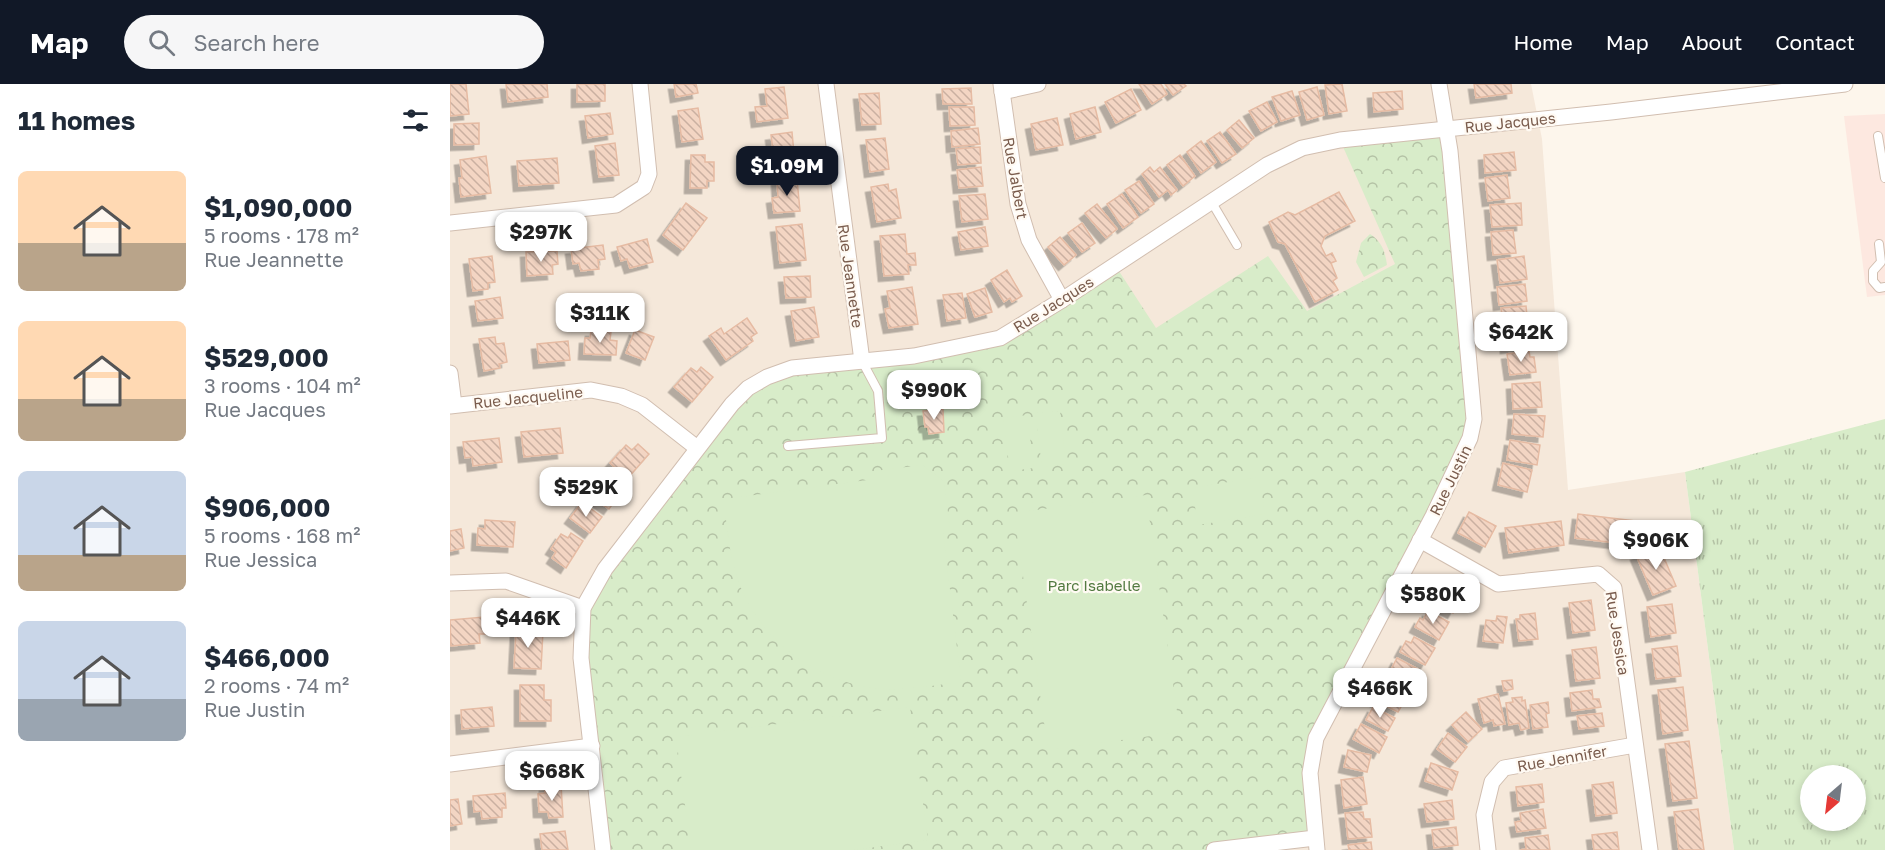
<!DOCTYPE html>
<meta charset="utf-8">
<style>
body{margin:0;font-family:"Golos Text",sans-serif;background:#f6f6f7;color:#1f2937;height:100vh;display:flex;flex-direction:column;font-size:22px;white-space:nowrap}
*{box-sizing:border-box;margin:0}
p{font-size:20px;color:#747a83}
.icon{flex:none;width:33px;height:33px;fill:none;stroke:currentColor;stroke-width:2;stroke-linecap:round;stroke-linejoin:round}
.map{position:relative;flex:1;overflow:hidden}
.panel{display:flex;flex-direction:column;background:#fff;width:450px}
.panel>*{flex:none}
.needle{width:39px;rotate:208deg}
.fabs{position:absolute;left:1350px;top:681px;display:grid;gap:12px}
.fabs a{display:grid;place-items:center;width:66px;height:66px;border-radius:50%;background:#fff;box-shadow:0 3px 9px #0003;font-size:30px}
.price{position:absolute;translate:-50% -51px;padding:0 14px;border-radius:12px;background:#fff;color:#222;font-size:20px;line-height:39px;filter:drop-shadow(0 2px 3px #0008)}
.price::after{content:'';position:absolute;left:50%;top:36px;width:18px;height:14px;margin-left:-9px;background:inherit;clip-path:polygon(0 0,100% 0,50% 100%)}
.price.current{background:#111827;color:#fff}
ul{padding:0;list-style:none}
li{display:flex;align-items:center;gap:18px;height:150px;padding:0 18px}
li span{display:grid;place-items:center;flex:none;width:168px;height:120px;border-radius:9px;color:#555}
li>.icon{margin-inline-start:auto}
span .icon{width:72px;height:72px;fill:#fffc;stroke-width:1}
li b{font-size:26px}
h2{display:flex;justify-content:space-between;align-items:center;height:72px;padding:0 18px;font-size:26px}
header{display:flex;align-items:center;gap:36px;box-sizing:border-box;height:84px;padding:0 30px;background:#111827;color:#fff}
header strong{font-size:28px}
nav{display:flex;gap:33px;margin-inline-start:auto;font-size:21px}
.search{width:420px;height:54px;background:#f6f6f7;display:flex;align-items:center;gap:15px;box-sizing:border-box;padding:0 21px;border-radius:33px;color:#747a83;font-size:22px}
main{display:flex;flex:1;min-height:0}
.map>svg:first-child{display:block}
.residential{fill:#f5e8da}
.commercial{fill:#fde8e0}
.grass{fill:url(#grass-tufts);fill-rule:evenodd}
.park{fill:url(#park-crowns)}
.pitch{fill:#d8ecc9}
.building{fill:url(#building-back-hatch);stroke:#e6bba3;stroke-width:1.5;filter:url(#shadow)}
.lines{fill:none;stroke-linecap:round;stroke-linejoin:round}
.service-casing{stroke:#d1beb0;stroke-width:10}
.minor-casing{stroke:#d1beb0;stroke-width:17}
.service{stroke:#fff;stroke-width:8}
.minor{stroke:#fff;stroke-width:15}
.labels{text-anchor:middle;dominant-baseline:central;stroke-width:4.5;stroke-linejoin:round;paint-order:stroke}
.street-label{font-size:15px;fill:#7a5c4d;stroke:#fffaf3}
.park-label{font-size:15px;fill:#537a41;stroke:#fffaf3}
</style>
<header>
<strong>Map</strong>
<div class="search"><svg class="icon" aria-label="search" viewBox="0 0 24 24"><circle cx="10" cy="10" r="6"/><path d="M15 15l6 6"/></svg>Search here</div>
<nav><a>Home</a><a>Map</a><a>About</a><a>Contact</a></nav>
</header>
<main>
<section class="panel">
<h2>11 homes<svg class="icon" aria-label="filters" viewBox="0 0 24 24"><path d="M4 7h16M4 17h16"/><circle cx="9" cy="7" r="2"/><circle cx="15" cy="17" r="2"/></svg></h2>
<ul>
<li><span style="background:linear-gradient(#ffd9b3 60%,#b9a48a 0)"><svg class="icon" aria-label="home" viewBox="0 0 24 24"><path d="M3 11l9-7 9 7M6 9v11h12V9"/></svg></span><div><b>$1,090,000</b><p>5 rooms · 178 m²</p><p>Rue Jeannette</p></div></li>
<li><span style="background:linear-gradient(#ffd9b3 65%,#b9a48a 0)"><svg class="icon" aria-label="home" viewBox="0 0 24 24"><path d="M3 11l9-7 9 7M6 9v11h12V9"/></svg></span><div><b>$529,000</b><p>3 rooms · 104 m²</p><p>Rue Jacques</p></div></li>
<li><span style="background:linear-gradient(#c9d6e8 70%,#b9a48a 0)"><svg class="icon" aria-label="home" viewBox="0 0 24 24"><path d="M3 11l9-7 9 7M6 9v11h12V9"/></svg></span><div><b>$906,000</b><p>5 rooms · 168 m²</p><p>Rue Jessica</p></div></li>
<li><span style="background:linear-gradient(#c9d6e8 65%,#9aa5b1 0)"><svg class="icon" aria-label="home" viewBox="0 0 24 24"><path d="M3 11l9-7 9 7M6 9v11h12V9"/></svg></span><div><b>$466,000</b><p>2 rooms · 74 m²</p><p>Rue Justin</p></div></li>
</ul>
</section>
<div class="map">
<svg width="1435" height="766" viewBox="0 0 1435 766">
<defs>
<pattern id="grass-tufts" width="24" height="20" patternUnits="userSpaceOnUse" patternTransform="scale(1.5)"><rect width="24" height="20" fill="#d8ecc9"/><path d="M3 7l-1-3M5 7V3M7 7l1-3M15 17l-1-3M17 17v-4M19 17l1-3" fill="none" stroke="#b4c2a5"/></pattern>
<pattern id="park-crowns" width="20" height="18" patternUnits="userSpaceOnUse" patternTransform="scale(1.5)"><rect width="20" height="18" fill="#d8ecc9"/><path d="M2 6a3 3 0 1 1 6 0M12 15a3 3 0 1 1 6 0" fill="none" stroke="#b4c2a5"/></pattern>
<pattern id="building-back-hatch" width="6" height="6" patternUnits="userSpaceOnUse" patternTransform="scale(1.5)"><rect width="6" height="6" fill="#f3d5c3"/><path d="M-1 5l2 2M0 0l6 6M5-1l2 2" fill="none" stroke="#cab0a1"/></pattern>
<filter id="shadow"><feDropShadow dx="-5.5" dy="5.5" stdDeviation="0" flood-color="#0004"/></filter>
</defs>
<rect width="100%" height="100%" fill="#fdf6ec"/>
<polygon class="residential" points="0,0 1081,0 1092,55 1118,406 1235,388 1284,766 0,766"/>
<polygon class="commercial" points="1435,30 1435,211 1417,213 1394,32"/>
<path class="grass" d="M1435 335V766H1284L1235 388ZM1360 692H1406V736H1360Z"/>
<g class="park">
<polygon points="997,41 1017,315 1017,343 983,432 866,654 865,754 764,766 152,766 133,524 247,364 317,293 550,254 665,181 706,244 818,172 857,227 945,180 890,56"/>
<path d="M920 150C932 158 935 167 937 181L914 193 906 178 911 159Z"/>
</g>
<g class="pitch">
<polygon points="610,327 616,380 592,383 585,329"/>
<polygon points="577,331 584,384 560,387 553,334"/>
<path d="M472 381 494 397 500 446 493 447 511 598C486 601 460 606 434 605 374 601 318 563 293 509 280 480 277 447 274 415L425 395 424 387Z"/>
<polygon points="809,393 815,430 748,441 742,404"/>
<polygon points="696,411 730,648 598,666 564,429"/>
<polygon points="460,623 478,756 403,766 241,766 226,653"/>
</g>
<g class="building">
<polygon points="0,0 16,0 19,30 0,32"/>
<polygon points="56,0 97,0 98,13 58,18"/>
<polygon points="127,0 155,0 155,17 127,18"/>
<polygon points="224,0 246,0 248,9 226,13"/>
<polygon points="689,0 711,0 717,10 702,20"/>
<polygon points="715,0 734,0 736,2 723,11"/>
<polygon points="892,0 897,27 879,30 875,1"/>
<polygon points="1024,0 1061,0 1062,9 1026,14"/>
<polygon points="334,3 338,34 307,38 305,23 317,22 315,5"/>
<polygon points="867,3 874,31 857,36 849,8"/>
<polygon points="521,4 522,20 493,20 492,5"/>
<polygon points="681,5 691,26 666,39 655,18"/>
<polygon points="842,7 850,31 831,37 822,13"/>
<polygon points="952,7 953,25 924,28 923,9"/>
<polygon points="429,9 431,40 412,41 409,10"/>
<polygon points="817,18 827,38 811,47 799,27"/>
<polygon points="499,23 524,23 525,41 500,42"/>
<polygon points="645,23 651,48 626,55 620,30"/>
<polygon points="248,24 253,55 232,58 228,27"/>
<polygon points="160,29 163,50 138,54 135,32"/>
<polygon points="607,34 613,61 586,66 581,40"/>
<polygon points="789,36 804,54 792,64 777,46"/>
<polygon points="29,39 29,60 4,61 4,40"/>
<polygon points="528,44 530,60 502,63 501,47"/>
<polygon points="342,48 345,80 325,82 321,51"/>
<polygon points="770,48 786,70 772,79 757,57"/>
<polygon points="435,54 439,85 420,88 416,56"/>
<polygon points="751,57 766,78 751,89 737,68"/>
<polygon points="165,59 169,91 149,93 145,62"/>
<polygon points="530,63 531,79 508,81 506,65"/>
<polygon points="1064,68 1066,86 1035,89 1034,71"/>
<polygon points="241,71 255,71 255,78 264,78 264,97 257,97 257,104 240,104"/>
<polygon points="730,71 745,92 733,102 717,81"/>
<polygon points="36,72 41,109 11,113 9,94 12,94 10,76"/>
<polygon points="107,74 109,99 69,102 67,77"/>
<polygon points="531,83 533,102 509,104 507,86"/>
<polygon points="700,83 704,88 710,83 727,106 721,111 718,106 709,113 692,90"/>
<polygon points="1057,91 1060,114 1038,117 1035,94"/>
<polygon points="347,95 350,127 324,129 322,114 328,113 327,96"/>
<polygon points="689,97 704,120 691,129 675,106"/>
<polygon points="438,100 439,107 446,105 451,134 427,138 421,103"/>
<polygon points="889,108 905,137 875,152 871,162 876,172 882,169 886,177 881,179 887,194 883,197 888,206 865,218 835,160 828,158 819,138 838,128 845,131"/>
<polygon points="535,110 538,135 512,138 509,112"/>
<polygon points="672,110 688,133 673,144 657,120"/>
<polygon points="236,119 257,134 233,166 213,151"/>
<polygon points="1071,119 1072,141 1042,143 1040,121"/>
<polygon points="647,120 667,145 656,154 635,129"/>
<polygon points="632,139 645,159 632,168 618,149"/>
<polygon points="352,140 356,176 330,179 326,143"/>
<polygon points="535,143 538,162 511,166 508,148"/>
<polygon points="1063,146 1066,169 1043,171 1041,148"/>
<polygon points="455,150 457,170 465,169 466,181 458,181 459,190 434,192 430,152"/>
<polygon points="610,153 626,171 614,181 598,163"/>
<polygon points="197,155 203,178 180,184 177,175 171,177 167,163"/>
<polygon points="153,161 155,175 148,176 149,185 131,187 129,179 123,180 121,165"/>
<polygon points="107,167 108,180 102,181 103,190 77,192 76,168"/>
<polygon points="42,172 45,198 38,199 38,205 23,207 19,175"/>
<polygon points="1074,172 1077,195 1050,199 1047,176"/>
<polygon points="557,186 572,212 562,218 560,214 554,218 541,196"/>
<polygon points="360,192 361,213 336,214 334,193"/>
<polygon points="1075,200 1077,217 1049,221 1047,203"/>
<polygon points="462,203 468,240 439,244 435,225 440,224 437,207"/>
<polygon points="535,204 542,228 525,233 517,210"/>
<polygon points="512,209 516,234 497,237 493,211"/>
<polygon points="50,213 53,234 28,237 25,217"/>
<polygon points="1076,222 1078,241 1053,243 1051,224"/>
<polygon points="364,223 369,253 346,257 341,227"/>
<polygon points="297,234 307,249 301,253 303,257 276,276 259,252 271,244 274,250"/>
<polygon points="1080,245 1082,261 1056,264 1055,248"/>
<polygon points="185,246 204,253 195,276 176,269"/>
<polygon points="141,247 161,248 160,256 167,257 166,271 134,270 135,254 140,254"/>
<polygon points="45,253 46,260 54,259 57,278 49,280 50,284 34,287 29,255"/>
<polygon points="118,257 120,276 89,279 87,260"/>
<polygon points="1079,267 1080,273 1084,273 1086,288 1060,291 1057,270"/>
<polygon points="251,283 263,293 242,318 224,303 241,284 247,288"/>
<polygon points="1090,298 1092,323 1063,325 1062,300"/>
<polygon points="493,325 494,348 479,350 478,343 475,343 473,327"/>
<polygon points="1064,330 1095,332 1093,353 1062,350"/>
<polygon points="110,344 113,369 74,373 71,348"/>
<polygon points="49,354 52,378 23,382 22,373 15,374 13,358"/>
<polygon points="1060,356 1090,361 1087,381 1057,376"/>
<polygon points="188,360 199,370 177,395 160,379 176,361 182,366"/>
<polygon points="1053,379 1082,386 1077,408 1048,401"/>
<polygon points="151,394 171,408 159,425 139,411"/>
<polygon points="132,418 152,433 140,449 120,434"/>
<polygon points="1019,428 1046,442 1035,463 1008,449"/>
<polygon points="1128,430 1185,437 1182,461 1125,454"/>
<polygon points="35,436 65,438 63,463 27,461 28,444 35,445"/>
<polygon points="1111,437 1114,461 1059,469 1055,444"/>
<polygon points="11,445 14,464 0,467 0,447"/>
<polygon points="121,449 133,457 116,484 102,474 106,468 101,465 111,450 118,454"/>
<polygon points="1209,462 1226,502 1203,511 1186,471"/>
<polygon points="993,500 1013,511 1003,529 980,516 986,506 989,508"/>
<polygon points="1141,516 1145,546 1123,549 1119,519"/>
<polygon points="1222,520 1226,549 1201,553 1197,523"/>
<polygon points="978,527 999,538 989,556 965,543 970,534 973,536"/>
<polygon points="1085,529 1088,555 1069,557 1066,535 1070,535 1070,531"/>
<polygon points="1047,532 1057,533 1053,559 1033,557 1036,536 1046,537"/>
<polygon points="34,533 35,550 29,550 30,559 1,562 0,536"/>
<polygon points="66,546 93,547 91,585 64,584"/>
<polygon points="964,553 985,564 975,581 950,568 956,557 961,559"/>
<polygon points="1227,562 1231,592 1206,595 1202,565"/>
<polygon points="1146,563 1150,594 1126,597 1122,566"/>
<polygon points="947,574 968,585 957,608 935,597"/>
<polygon points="1062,596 1063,605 1054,607 1052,597"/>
<polygon points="70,601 94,601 94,616 101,616 101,637 70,637"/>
<polygon points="934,603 956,614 948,628 926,617"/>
<polygon points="1233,603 1238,646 1213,650 1208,606"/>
<polygon points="1142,606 1143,615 1149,615 1151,623 1122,627 1120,609"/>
<polygon points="1048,610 1055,640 1044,642 1043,636 1034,639 1028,615"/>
<polygon points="1072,613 1072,617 1075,616 1079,644 1071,646 1069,639 1059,641 1056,619 1063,618 1062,614"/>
<polygon points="1098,618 1099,629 1096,630 1098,643 1083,645 1080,621"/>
<polygon points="42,623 44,642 12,645 11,626"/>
<polygon points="923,623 945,634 938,647 916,636"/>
<polygon points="1016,628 1032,645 1018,658 1002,641"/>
<polygon points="1152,629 1154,642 1129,645 1127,632"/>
<polygon points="911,640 937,653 929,669 903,655"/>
<polygon points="998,649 1017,663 1005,678 987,665"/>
<polygon points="1239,657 1247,714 1223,717 1215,660"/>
<polygon points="898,666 921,671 917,688 894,683"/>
<polygon points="981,679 1008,688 1002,706 975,697"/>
<polygon points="913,693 917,720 894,724 891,696"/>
<polygon points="1163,698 1167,729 1146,732 1142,701"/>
<polygon points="1092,700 1094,718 1068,722 1066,703"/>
<polygon points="111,701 113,733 99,734 98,728 89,728 88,710 95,709 95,702"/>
<polygon points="55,709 56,724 52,724 52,733 32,735 31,727 24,728 23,712"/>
<polygon points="8,715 12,740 0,742 0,716"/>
<polygon points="1002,716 1004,735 977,738 974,720"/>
<polygon points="1093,725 1096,744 1067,748 1065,738 1071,737 1070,729"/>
<polygon points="1248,725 1254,766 1229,766 1224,728"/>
<polygon points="913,728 914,735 920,735 922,753 898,755 895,729"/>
<polygon points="1006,743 1008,761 984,764 982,746"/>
<polygon points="115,747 118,766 92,766 90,750"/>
<polygon points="1167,748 1169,766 1144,766 1142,751"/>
<polygon points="1098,751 1100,766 1070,766 1076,765 1075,754"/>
<polygon points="921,758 922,766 899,766 898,761"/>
</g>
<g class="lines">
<g class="service-casing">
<g id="service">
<polyline points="1428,52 1435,94"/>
<polyline points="761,117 787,161"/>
<polyline points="1429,160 1431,178 1423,187 1423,197 1429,204 1435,203"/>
<polyline points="338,362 432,354 428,307 412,277"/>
</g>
</g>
<g class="minor-casing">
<g id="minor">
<polyline points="376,0 412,277"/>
<polyline points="551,0 568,120 579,156 612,216"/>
<polyline points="552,8 588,0"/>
<polyline points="0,139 166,121 194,103 199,90 190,0"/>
<polyline points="0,289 4,321"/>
<polyline points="0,322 141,306 171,312 192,321 247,364"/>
<polyline points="970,456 1048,500 1148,490 1164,504 1200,766"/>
<polyline points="0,499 56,497 133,524"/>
<polyline points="0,680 142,662"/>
<polyline points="153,766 131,574 133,524 155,485 282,320 298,304 317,293 342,284 464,272 550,254 612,216 817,81 852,64 890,56 1161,28 1395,0"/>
<polyline points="764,766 865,754"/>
<polyline points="867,766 860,689 866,654 983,432 1020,354 1024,335 1000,67 989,0"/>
<polyline points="1038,766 1034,731 1042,698 1054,684 1185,661"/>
</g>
</g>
<use href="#service" class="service"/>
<use href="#minor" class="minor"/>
</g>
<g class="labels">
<g class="street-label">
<text transform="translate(1060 38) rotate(-6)">Rue Jacques</text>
<text transform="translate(566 94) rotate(80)">Rue Jalbert</text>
<text transform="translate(401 192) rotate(82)">Rue Jeannette</text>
<text transform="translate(603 220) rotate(-32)">Rue Jacques</text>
<text transform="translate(78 313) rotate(-6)">Rue Jacqueline</text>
<text transform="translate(1000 396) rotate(-64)">Rue Justin</text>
<text transform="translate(1168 549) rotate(81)">Rue Jessica</text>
<text transform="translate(1112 674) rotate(-10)">Rue Jennifer</text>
</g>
<g class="park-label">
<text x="644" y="501">Parc Isabelle</text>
</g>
</g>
</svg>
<div class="fabs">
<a><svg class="needle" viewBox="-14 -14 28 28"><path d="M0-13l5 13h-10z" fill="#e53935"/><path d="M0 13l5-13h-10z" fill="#747a83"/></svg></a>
</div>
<b class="price current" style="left:337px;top:113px">$1.09M</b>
<b class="price" style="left:91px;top:179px">$297K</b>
<b class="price" style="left:150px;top:260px">$311K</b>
<b class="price" style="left:1071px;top:279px">$642K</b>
<b class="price" style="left:484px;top:337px">$990K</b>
<b class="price" style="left:136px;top:434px">$529K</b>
<b class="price" style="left:1206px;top:487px">$906K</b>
<b class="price" style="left:983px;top:541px">$580K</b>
<b class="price" style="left:78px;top:565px">$446K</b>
<b class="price" style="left:930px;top:635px">$466K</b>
<b class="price" style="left:102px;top:718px">$668K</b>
</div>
</main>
